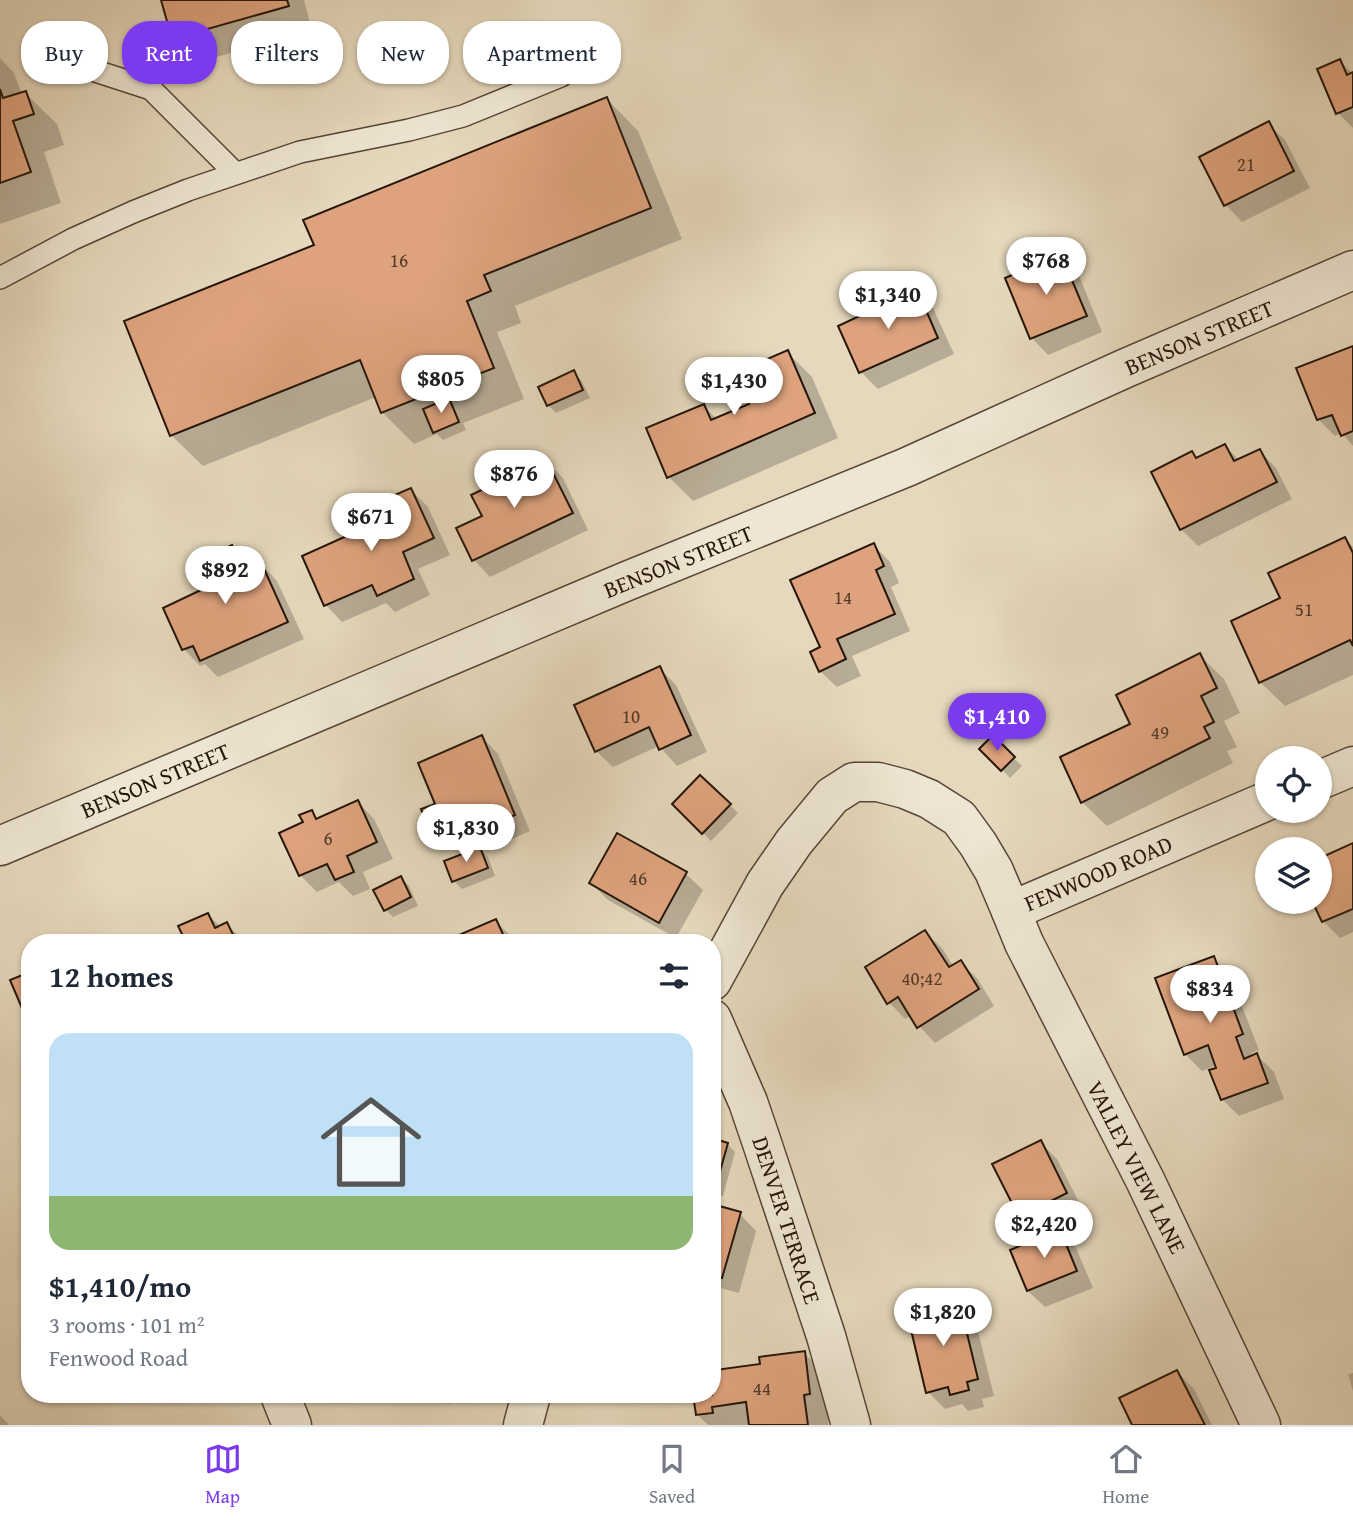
<!DOCTYPE html>
<meta charset="utf-8">
<style>
body{margin:0;font-family:"Gentium Book Plus",serif;background:#f2f2f3;color:#1f2937;height:100vh;display:flex;flex-direction:column;font-size:26px;white-space:nowrap}
*{box-sizing:border-box;margin:0}
p{font-size:23px;color:#747a83}
.icon{flex:none;width:38px;height:38px;fill:none;stroke:currentColor;stroke-width:2;stroke-linecap:round;stroke-linejoin:round}
.map{position:relative;flex:1;overflow:hidden}
.details{position:absolute;left:21px;top:934px;width:700px;height:469px;display:flex;flex-direction:column;background:#fff;border-radius:28px;box-shadow:0 2px 5px #0004}
.details>*{flex:none}
.banner{position:absolute;left:21px;top:21px;width:700px;height:63px;display:flex;gap:14px}
.tools{position:absolute;left:1255px;top:746px;display:grid;gap:14px}
.tools a{display:grid;place-items:center;width:77px;height:77px;border-radius:50%;background:#fff;box-shadow:0 2px 5px #0004;font-size:35px}
.price{position:absolute;translate:-50% -60px;padding:0 16px;border-radius:24px;background:#fff;color:#222;font-size:23px;line-height:46px;filter:drop-shadow(0 2px 4px #0008)}
.price::after{content:'';position:absolute;left:50%;top:42px;width:21px;height:16px;margin-left:-10px;background:inherit;clip-path:polygon(0 0,100% 0,50% 100%)}
.price.active{background:#7c3aed;color:#fff}
ul{padding:0;list-style:none}
li{display:grid;align-content:center;gap:14px;height:371px;padding:0 28px}
li+li{border-top:2px solid #e0e1e3}
li span{display:grid;place-items:center;height:217px;border-radius:21px;color:#555}
li>.icon{margin-inline-start:auto}
span .icon{width:126px;height:126px;fill:#fffc;stroke-width:1}
li b{font-size:30px}
h2{display:flex;justify-content:space-between;align-items:center;height:84px;padding:0 28px;font-size:30px}
.pill{padding:0 24px;border-radius:28px;background:#fff;box-shadow:0 2px 5px #0004;font-size:24px;line-height:63px}
.pill.active{background:#7c3aed;color:#fff}
.tabs{display:flex;justify-content:space-around;align-items:center;height:98px;border-top:2px solid #e0e1e3;background:#fff;font-size:19px;color:#747a83}
.tabs a{display:grid;justify-items:center;gap:4px}
.tabs .active{color:#7c3aed}
.map>svg:first-child{display:block}
.shadow{fill:#0003}
.building{fill:#dea37e;stroke:#251609;stroke-width:2}
.lines{fill:none;stroke-linecap:round;stroke-linejoin:round}
.lane-casing{stroke:#554636;stroke-width:24}
.street-casing{stroke:#554636;stroke-width:41}
.lane{stroke:#eee6d3;stroke-width:21}
.street{stroke:#eee6d3;stroke-width:38}
.labels{text-anchor:middle;dominant-baseline:central;stroke-width:6;stroke-linejoin:round;paint-order:stroke}
.number-label{font-size:19px;fill:#533926}
.street-label{font-size:23px;fill:#251609;stroke:#eee6d3}
</style>
<div class="map">
<svg width="1353" height="1425" viewBox="0 0 1353 1425">
<rect width="100%" height="100%" fill="#e5d8bc"/>
<filter id="stains"><feTurbulence type="fractalNoise" baseFrequency=".00286" numOctaves="4"/><feColorMatrix values="0 0 0 0 .2 0 0 0 0 .09 0 0 0 0 .02 0 0 0 .5 -.17"/></filter>
<radialGradient id="worn" r=".72"><stop offset=".6" stop-color="#630" stop-opacity="0"/><stop offset="1" stop-color="#630" stop-opacity=".3"/></radialGradient>
<g class="shadow">
<polygon points="163,0 304,0 312,30 199,62 174,38"/>
<polygon points="0,58 14,73 22,94 25,93 57,124 64,145 44,152 61,203 0,224"/>
<polygon points="1340,61 1353,74 1353,128 1338,113"/>
<polygon points="607,99 638,131 682,239 515,306 521,323 497,332 524,399 463,423 466,430 443,440 437,434 414,444 382,412 376,397 203,466 171,435 316,246"/>
<polygon points="1268,124 1285,140 1310,188 1242,222 1226,205 1201,158"/>
<polygon points="1061,256 1078,273 1102,332 1048,355 1032,338"/>
<polygon points="916,291 933,308 954,354 878,389 861,372 840,327"/>
<polygon points="1353,347 1353,446 1342,433 1335,436 1318,419"/>
<polygon points="787,352 812,377 838,438 693,501 669,477 703,406 717,419 751,404"/>
<polygon points="573,372 581,380 590,398 556,413 548,405 540,388"/>
<polygon points="1225,446 1240,461 1260,451 1276,468 1292,499 1198,546 1181,529 1192,453 1198,459"/>
<polygon points="546,461 563,478 588,530 490,577 474,560"/>
<polygon points="411,490 428,507 450,555 418,569 430,595 395,612 386,603 342,622 326,605 304,557 393,517"/>
<polygon points="1345,539 1353,547 1353,675 1285,706 1260,682 1283,598"/>
<polygon points="874,546 890,562 899,583 891,587 910,631 852,656 861,676 837,687 820,671 823,648"/>
<polygon points="231,547 248,564 250,569 261,564 277,581 304,639 218,677 205,664 200,666 184,649 165,609 204,591"/>
<polygon points="1199,655 1224,679 1240,713 1224,721 1237,747 1227,751 1233,763 1107,826 1082,802"/>
<polygon points="659,668 676,685 707,752 677,766 659,746 613,767 596,751"/>
<polygon points="482,737 498,754 530,831 496,846 482,831 447,846 431,829 437,805"/>
<polygon points="993,738 1022,766 1010,778 982,749"/>
<polygon points="700,777 738,813 711,841 674,804"/>
<polygon points="358,802 374,819 393,859 363,872 370,889 353,896 339,882 317,892 300,875 311,812 319,820"/>
<polygon points="618,835 686,874 703,890 676,938 608,900 591,883"/>
<polygon points="1353,845 1353,932 1340,938 1323,921 1320,901 1320,860"/>
<polygon points="480,849 488,857 495,876 462,889 454,881"/>
<polygon points="401,878 409,886 418,906 393,917 385,909"/>
<polygon points="208,915 221,927 227,924 245,943 176,943 187,938"/>
<polygon points="495,921 518,943 448,943 447,941"/>
<polygon points="925,932 942,948 953,966 960,962 977,978 994,1006 935,1043 910,1016 905,1019 889,1002"/>
<polygon points="1213,958 1230,975 1259,1050 1251,1053 1253,1057 1257,1055 1274,1072 1284,1099 1239,1116 1222,1099 1217,1065 1202,1071 1185,1054"/>
<polygon points="30,1031 30,1047 24,1033"/>
<polygon points="712,1140 727,1144 735,1152 723,1196 712,1193"/>
<polygon points="1040,1142 1057,1159 1083,1210 1037,1233 1020,1216 995,1165"/>
<polygon points="712,1206 740,1214 756,1231 739,1293 712,1286"/>
<polygon points="1060,1231 1076,1248 1093,1288 1045,1307 1028,1291"/>
<polygon points="958,1302 975,1319 994,1396 982,1399 984,1407 968,1411 962,1404 945,1409 928,1392"/>
<polygon points="804,1353 829,1377 834,1418 828,1419 828,1425 708,1425 697,1414 695,1395 712,1395 762,1366"/>
<polygon points="1177,1372 1194,1389 1212,1425 1134,1425"/>
<polygon points="1353,1373 1353,1391 1348,1374"/>
<polygon points="413,1395 451,1395 449,1404"/>
<polygon points="0,1415 9,1425 0,1425"/>
</g>
<g class="building">
<polygon points="161,0 287,0 289,6 172,39"/>
<polygon points="1340,59 1347,75 1353,72 1353,107 1336,114 1317,69"/>
<polygon points="0,89 3,98 26,91 34,114 13,121 31,172 0,183"/>
<polygon points="607,97 651,208 484,275 491,291 467,301 494,368 381,413 360,360 170,436 124,321 314,245 303,220"/>
<polygon points="1269,121 1294,171 1224,206 1199,157"/>
<polygon points="1061,254 1087,316 1030,339 1005,278"/>
<polygon points="917,289 938,338 859,373 838,326"/>
<polygon points="1353,346 1353,431 1341,436 1332,415 1317,420 1296,368"/>
<polygon points="788,350 815,413 667,478 646,428 704,404 711,420 749,404 735,373"/>
<polygon points="574,370 583,390 547,406 538,387"/>
<polygon points="449,398 459,422 433,433 423,409"/>
<polygon points="1225,444 1234,461 1260,449 1277,482 1180,530 1151,472 1192,451 1196,458"/>
<polygon points="546,459 573,513 472,561 456,528 482,516 471,495"/>
<polygon points="411,488 434,538 403,552 414,579 377,596 372,585 324,606 302,556 391,516 383,500"/>
<polygon points="1345,537 1353,553 1353,646 1350,640 1259,683 1231,621 1280,598 1268,573"/>
<polygon points="874,543 884,566 876,570 895,614 837,639 846,659 819,672 810,652 820,647 790,580"/>
<polygon points="232,545 243,571 261,562 288,622 200,661 193,646 182,650 163,608 201,590 189,564"/>
<polygon points="1200,653 1217,688 1201,696 1214,722 1204,727 1210,738 1081,803 1060,757 1130,724 1116,695"/>
<polygon points="660,666 691,735 659,750 649,727 595,752 574,705"/>
<polygon points="482,735 515,815 478,830 471,812 429,830 421,809 435,804 418,763"/>
<polygon points="993,735 1015,757 1001,771 979,749"/>
<polygon points="700,775 731,804 702,834 672,804"/>
<polygon points="358,800 377,842 347,856 354,872 335,880 327,864 299,876 279,833 303,822 299,815 312,810 316,819"/>
<polygon points="617,833 687,872 659,923 589,883"/>
<polygon points="1353,843 1353,909 1322,922 1312,901 1320,901 1320,858"/>
<polygon points="480,847 488,868 452,882 444,861"/>
<polygon points="401,876 411,897 384,911 373,890"/>
<polygon points="208,913 215,928 227,922 237,943 172,943 184,938 178,926"/>
<polygon points="496,919 507,943 446,943 445,941"/>
<polygon points="925,930 949,967 961,960 979,989 917,1028 898,997 887,1004 865,967"/>
<polygon points="1214,956 1243,1034 1236,1037 1244,1059 1257,1053 1268,1083 1221,1100 1209,1070 1216,1068 1208,1045 1184,1055 1155,978"/>
<polygon points="30,972 30,1027 10,980"/>
<polygon points="712,1138 728,1143 715,1189 712,1188"/>
<polygon points="1041,1140 1067,1193 1019,1217 992,1164"/>
<polygon points="712,1204 741,1212 722,1278 712,1275"/>
<polygon points="1060,1229 1077,1271 1027,1291 1010,1250"/>
<polygon points="959,1300 978,1379 967,1382 969,1390 950,1395 948,1387 926,1393 907,1313"/>
<polygon points="805,1351 810,1394 804,1395 808,1425 749,1425 746,1402 712,1407 713,1413 696,1415 693,1395 712,1395 712,1388 717,1387 715,1370 760,1364 759,1357"/>
<polygon points="1177,1370 1205,1425 1132,1425 1119,1398"/>
</g>
<g class="lines">
<g class="lane-casing">
<g id="lane">
<polyline points="40,53 151,89 235,173"/>
<polyline points="0,278 73,239 133,212 188,190 300,152 409,130 463,116 561,76"/>
</g>
</g>
<g class="street-casing">
<g id="street">
<polyline points="1320,780 1353,766"/>
<polyline points="0,846 627,581 907,467 1126,368 1353,270"/>
<polyline points="1011,911 1024,943 1145,1180 1261,1425"/>
<polyline points="712,981 765,884 794,842 832,796 854,782 878,782 905,789 929,799 959,818 978,844 994,871 1011,911 1267,801"/>
<polyline points="712,1019 748,1102 762,1143 826,1336 851,1425"/>
<polyline points="280,1395 292,1425"/>
<polyline points="523,1425 531,1395"/>
</g>
</g>
<use href="#lane" class="lane"/>
<use href="#street" class="street"/>
</g>
<g class="labels">
<g class="number-label">
<text x="1246" y="164">21</text>
<text x="399" y="260">16</text>
<text x="843" y="597">14</text>
<text x="1304" y="609">51</text>
<text x="631" y="716">10</text>
<text x="1160" y="732">49</text>
<text x="328" y="838">6</text>
<text x="638" y="878">46</text>
<text x="922" y="978">40;42</text>
<text x="762" y="1388">44</text>
</g>
<g class="street-label">
<text transform="translate(1199 337) rotate(-23)">BENSON STREET</text>
<text transform="translate(678 561) rotate(-22)">BENSON STREET</text>
<text transform="translate(155 780) rotate(-23)">BENSON STREET</text>
<text transform="translate(1098 873) rotate(-23)">FENWOOD ROAD</text>
<text transform="translate(1137 1167) rotate(63)">VALLEY VIEW LANE</text>
<text transform="translate(787 1220) rotate(72)">DENVER TERRACE</text>
</g>
</g>
<rect width="100%" height="100%" filter="url(#stains)"/>
<rect width="100%" height="100%" fill="url(#worn)"/>
</svg>
<div class="tools">
<a><svg class="icon" aria-label="locate" viewBox="0 0 24 24"><circle cx="12" cy="12" r="6"/><path d="M12 2v4M12 18v4M2 12h4M18 12h4"/></svg></a>
<a><svg class="icon" aria-label="layers" viewBox="0 0 24 24"><path d="M12 4l9 5-9 5-9-5zM3 14l9 5 9-5"/></svg></a>
</div>
<b class="price" style="left:1046px;top:297px">$768</b>
<b class="price" style="left:888px;top:331px">$1,340</b>
<b class="price" style="left:441px;top:415px">$805</b>
<b class="price" style="left:734px;top:417px">$1,430</b>
<b class="price" style="left:514px;top:510px">$876</b>
<b class="price" style="left:371px;top:553px">$671</b>
<b class="price" style="left:225px;top:606px">$892</b>
<b class="price active" style="left:997px;top:753px">$1,410</b>
<b class="price" style="left:466px;top:864px">$1,830</b>
<b class="price" style="left:1210px;top:1025px">$834</b>
<b class="price" style="left:1044px;top:1260px">$2,420</b>
<b class="price" style="left:943px;top:1348px">$1,820</b>
<div class="banner">
<a class="pill">Buy</a>
<a class="pill active">Rent</a>
<a class="pill">Filters</a>
<a class="pill">New</a>
<a class="pill">Apartment</a>
</div>
<section class="details">
<h2>12 homes<svg class="icon" aria-label="filters" viewBox="0 0 24 24"><path d="M4 7h16M4 17h16"/><circle cx="9" cy="7" r="2"/><circle cx="15" cy="17" r="2"/></svg></h2>
<ul>
<li><span style="background:linear-gradient(#bfe0f5 75%,#8fb573 0)"><svg class="icon" aria-label="home" viewBox="0 0 24 24"><path d="M3 11l9-7 9 7M6 9v11h12V9"/></svg></span><div><b>$1,410/mo</b><p>3 rooms · 101 m²</p><p>Fenwood Road</p></div></li>
</ul>
</section>
</div>
<nav class="tabs">
<a class="active"><svg class="icon" aria-label="map" viewBox="0 0 24 24"><path d="M3 6l6-2 6 2 6-2v14l-6 2-6-2-6 2zM9 4v14M15 6v14"/></svg>Map</a>
<a><svg class="icon" aria-label="saved" viewBox="0 0 24 24"><path d="M7 4h10v16l-5-4-5 4z"/></svg>Saved</a>
<a><svg class="icon" aria-label="home" viewBox="0 0 24 24"><path d="M3 11l9-7 9 7M6 9v11h12V9"/></svg>Home</a>
</nav>
